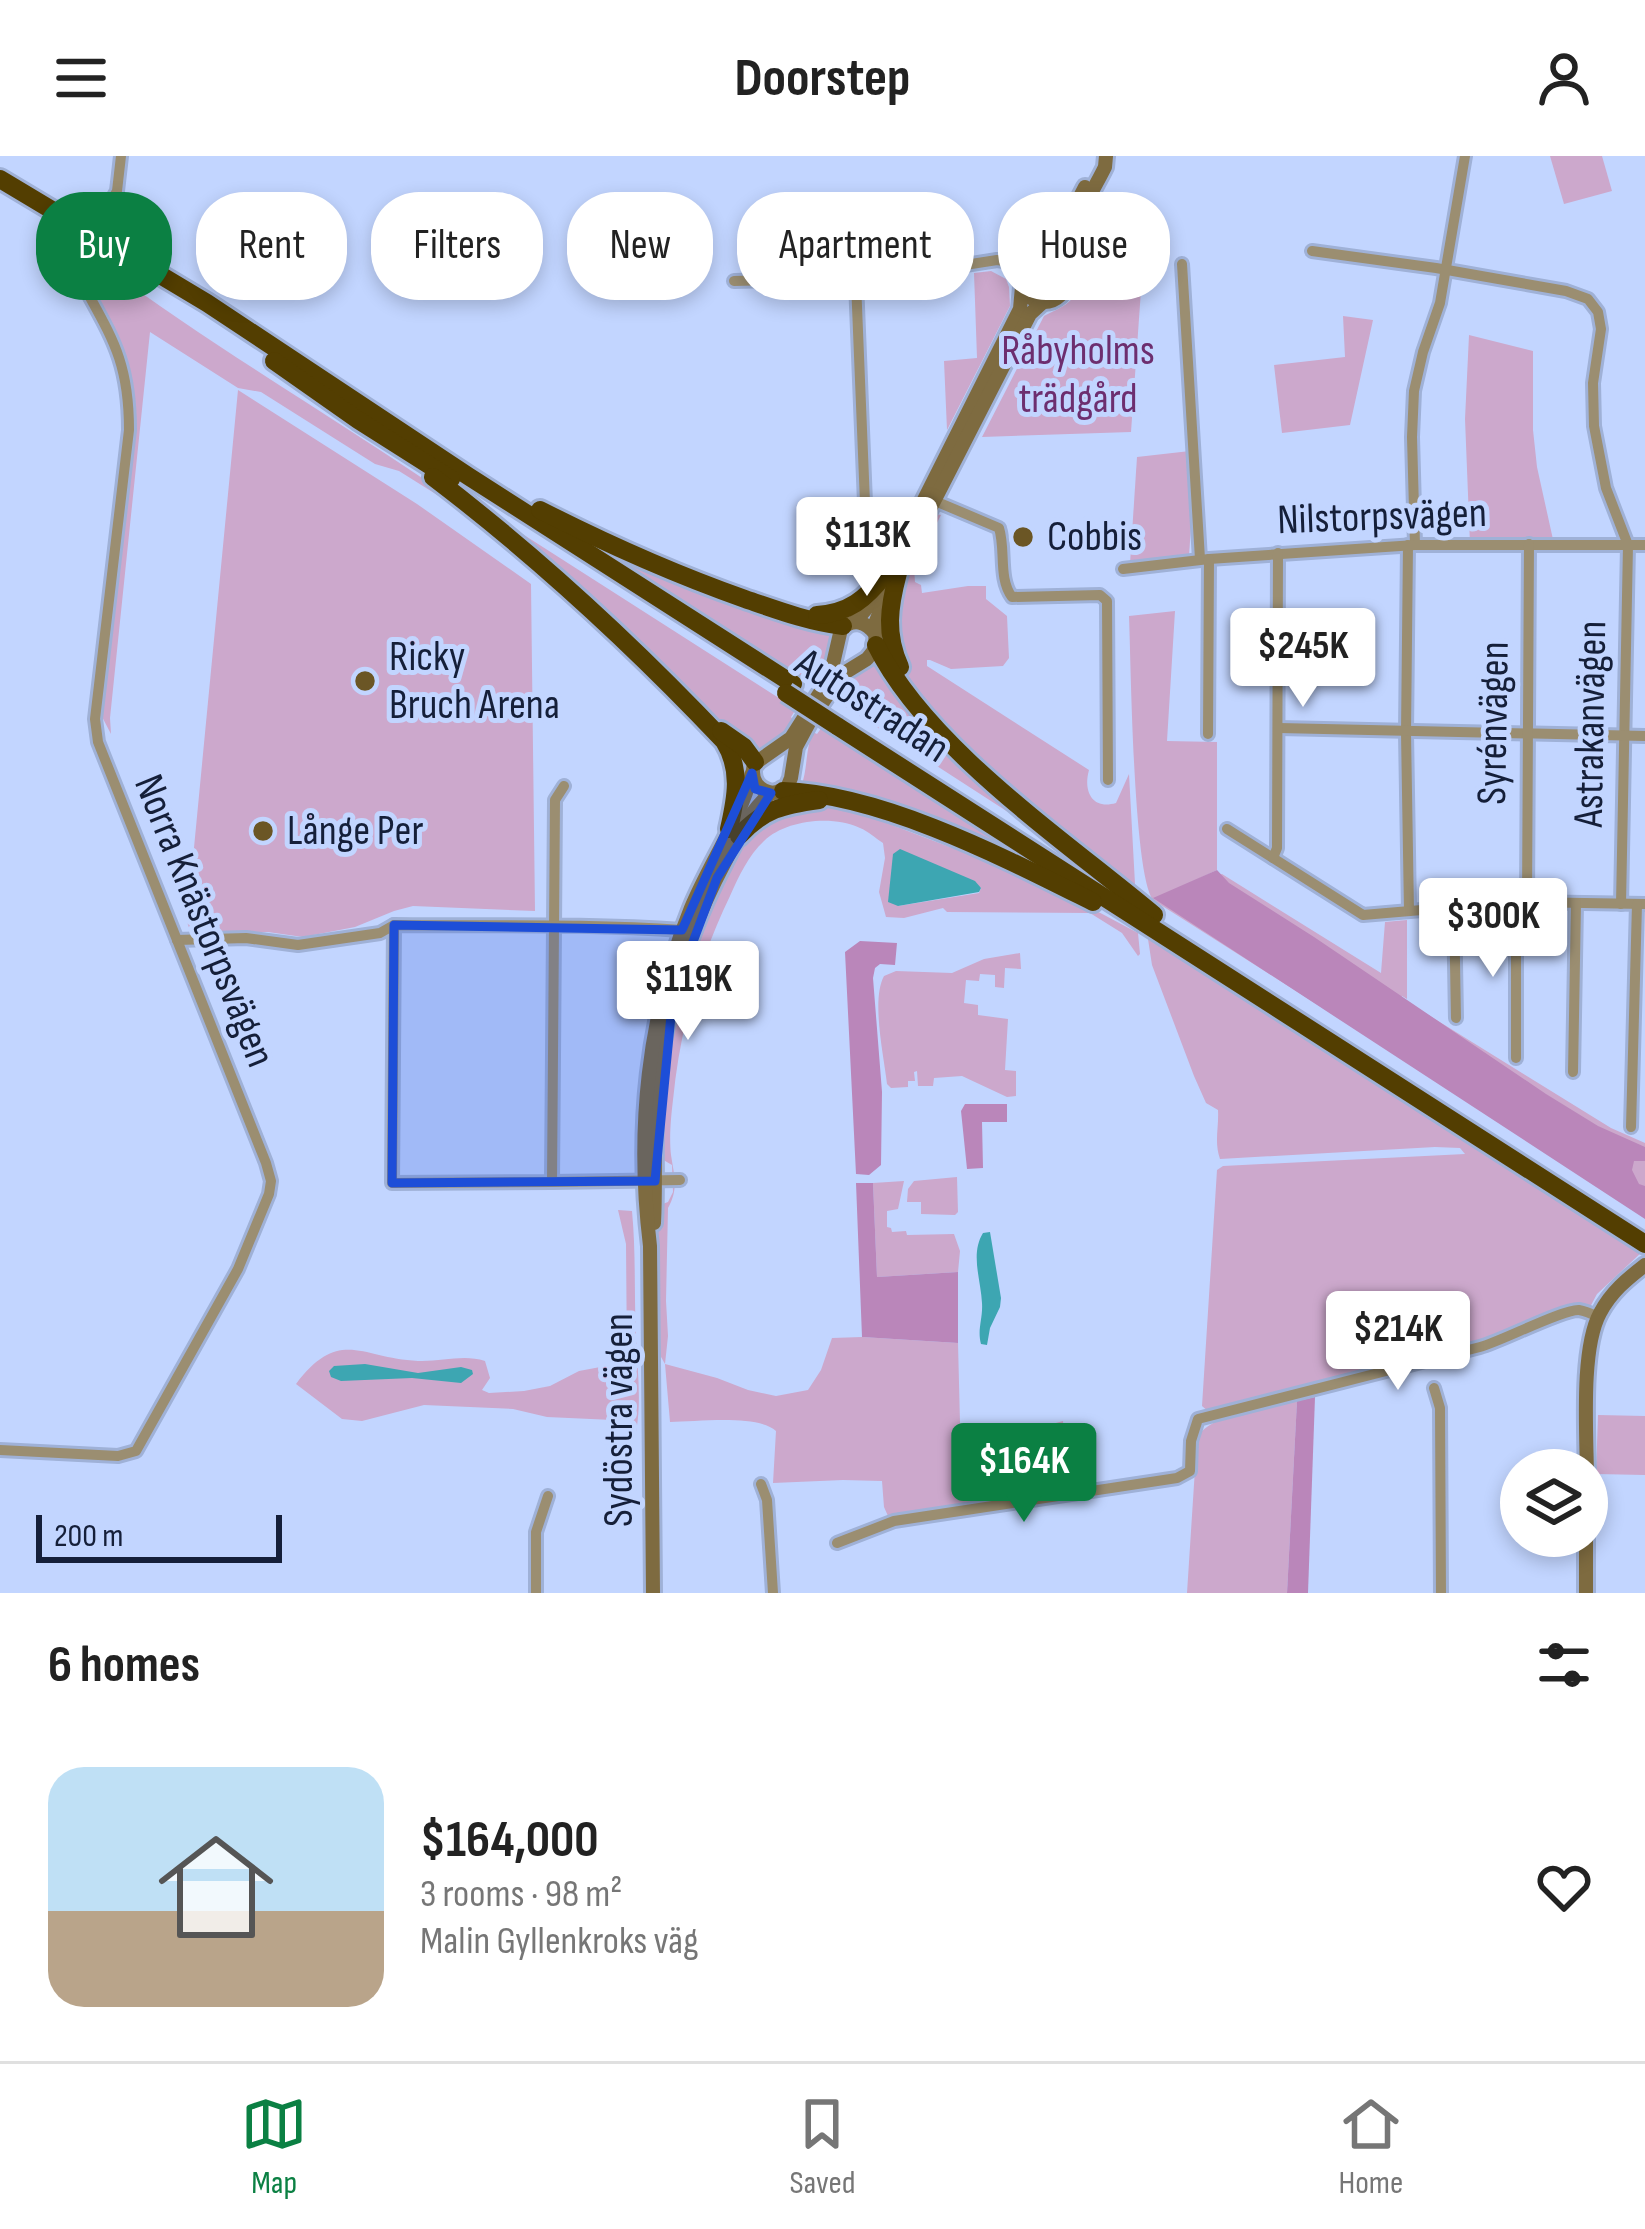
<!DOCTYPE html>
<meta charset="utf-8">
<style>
body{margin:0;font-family:"Sofia Sans Condensed",sans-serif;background:#f6f6f6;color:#222;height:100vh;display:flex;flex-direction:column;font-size:45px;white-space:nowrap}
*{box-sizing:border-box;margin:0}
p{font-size:39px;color:#767676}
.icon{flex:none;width:66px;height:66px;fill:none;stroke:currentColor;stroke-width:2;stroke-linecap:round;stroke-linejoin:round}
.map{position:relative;height:1437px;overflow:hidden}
.drawer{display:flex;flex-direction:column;background:#fff;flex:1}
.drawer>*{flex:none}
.hud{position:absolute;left:36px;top:36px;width:1575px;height:108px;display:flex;gap:24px}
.controls{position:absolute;left:1500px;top:1293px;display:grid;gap:24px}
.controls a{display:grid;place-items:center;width:108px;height:108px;border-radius:50%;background:#fff;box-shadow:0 6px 18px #0003;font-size:60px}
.scale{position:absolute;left:36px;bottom:30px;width:246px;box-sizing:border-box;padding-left:12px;border:6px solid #151f39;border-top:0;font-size:33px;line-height:42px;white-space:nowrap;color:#151f39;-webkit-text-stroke:9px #c2d5ff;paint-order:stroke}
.price{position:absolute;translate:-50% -102px;padding:0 27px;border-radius:12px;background:#fff;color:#222;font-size:39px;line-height:78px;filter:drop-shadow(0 3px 6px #0008)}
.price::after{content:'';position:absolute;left:50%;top:72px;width:36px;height:27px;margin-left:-18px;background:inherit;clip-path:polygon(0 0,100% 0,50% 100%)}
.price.selected{background:#0b8043;color:#fff}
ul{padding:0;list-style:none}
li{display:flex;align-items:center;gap:36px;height:300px;padding:0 48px}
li+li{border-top:3px solid #e0e0e0}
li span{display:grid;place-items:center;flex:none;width:336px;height:240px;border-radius:36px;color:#555}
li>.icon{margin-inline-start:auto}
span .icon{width:144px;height:144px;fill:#fffc;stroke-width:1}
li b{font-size:51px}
h2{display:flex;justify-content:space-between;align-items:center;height:144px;padding:0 48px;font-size:51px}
.chip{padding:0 42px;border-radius:48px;background:#fff;box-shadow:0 6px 18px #0003;font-size:42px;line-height:108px}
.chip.selected{background:#0b8043;color:#fff}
header{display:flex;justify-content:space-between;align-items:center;height:156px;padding:0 48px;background:#fff;font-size:54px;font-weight:700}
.tabs{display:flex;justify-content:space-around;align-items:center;height:168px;border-top:3px solid #e0e0e0;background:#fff;font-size:33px;color:#767676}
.tabs a{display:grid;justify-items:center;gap:6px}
.tabs .selected{color:#0b8043}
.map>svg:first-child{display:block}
.green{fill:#cca8cc;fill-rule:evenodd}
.forest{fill:#ba86ba}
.water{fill:#3da6b2}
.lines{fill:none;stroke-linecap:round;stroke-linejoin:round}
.street-casing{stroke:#9fb1d7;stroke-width:16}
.secondary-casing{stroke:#9fb1d7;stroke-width:20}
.highway-casing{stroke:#9fb1d7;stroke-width:24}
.street{stroke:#9b8e71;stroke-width:10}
.secondary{stroke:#7e6b40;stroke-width:14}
.highway{stroke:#533e01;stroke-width:18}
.highway-bridge-casing{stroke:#9fb1d7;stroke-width:24;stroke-linecap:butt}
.highway-bridge{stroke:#533e01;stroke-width:18}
.marked{fill:#1d4ed8;fill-opacity:0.2;stroke:#1d4ed8;stroke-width:9;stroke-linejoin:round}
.poi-dot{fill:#6b5625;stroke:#c2d5ff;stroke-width:4.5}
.labels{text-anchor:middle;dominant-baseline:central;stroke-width:10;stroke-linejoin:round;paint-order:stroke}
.park-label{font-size:42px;fill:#6d2e6f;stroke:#c2d5ff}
.street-label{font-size:42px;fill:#151f39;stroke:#c2d5ff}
.poi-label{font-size:42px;fill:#151f39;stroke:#c2d5ff;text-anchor:start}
</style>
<header><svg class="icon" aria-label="menu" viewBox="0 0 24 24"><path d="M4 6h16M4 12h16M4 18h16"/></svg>Doorstep<svg class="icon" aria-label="person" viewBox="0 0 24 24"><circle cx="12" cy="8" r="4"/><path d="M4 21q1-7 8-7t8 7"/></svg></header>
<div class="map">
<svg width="1645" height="1437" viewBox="0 0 1645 1437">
<rect width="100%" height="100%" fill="#c2d5ff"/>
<g class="green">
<polygon points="1550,0 1602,0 1612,35 1564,48"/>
<path d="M1143 106 1131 276 982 281 1044 160C1071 147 1080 144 1078 111Z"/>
<path d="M104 110C223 198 354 273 476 359L458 352 399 315 375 308 261 236 238 232 150 176 110 562 111 578 99 555 132 245 84 123Z"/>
<polygon points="991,115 1006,123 1009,131 1010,150 947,274 944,205 977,202 974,117"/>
<polygon points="1343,160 1373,164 1350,269 1282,277 1274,209 1345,201"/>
<polygon points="1469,179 1533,195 1533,274 1537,311 1554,388 1470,388 1465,263"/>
<polygon points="238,234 417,348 531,428 535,755 413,750 394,755 355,771 303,781 268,776 191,777 184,758 188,754"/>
<polygon points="1190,295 1193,341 1189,400 1130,408 1137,301"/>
<path d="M935 358 941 359 914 412 915 426 921 429 922 437 968 430H986V443L1007 460 1009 502 1003 510 951 513 930 504H927V510L1089 614C1083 635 1092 654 1116 647L1129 618 1135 728 1132 729C1074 689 896 553 895 480 895 433 914 398 935 358Z"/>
<polygon points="507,368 796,553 791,561 793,564 785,575 785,582 757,598 719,569"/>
<polygon points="567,373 833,474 825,522 817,521 813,528 805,526"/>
<path d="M1175 455 1167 585 1217 586V714L1155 743 1222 718 1381 817 1385 766 1407 764V843L1402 840 1401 842 1611 972 1645 987V1057L1153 744C1133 718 1131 508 1129 460Z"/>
<polygon points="876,501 1062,691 838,546 841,540 839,536 840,525"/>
<path d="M822 571 1052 716 801 631C808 613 805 594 813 576L817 578Z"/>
<path d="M814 650 848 654 884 666 1044 727 1138 777 1140 798 1138 800 1122 777 1090 757 947 756 943 752 904 762 886 761 879 736 885 702 883 687C875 682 868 675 860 672 832 659 786 664 764 685 748 700 739 720 730 740 699 804 680 872 673 944 671 960 669 982 671 999 674 1019 679 1033 668 1052L666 1145 668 1180 665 1208 717 1222 748 1234 776 1240 808 1234 821 1214 832 1182 862 1181 958 1187 960 1267C995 1274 1029 1276 1063 1265L1070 1334 888 1360 884 1351 882 1325 843 1324 773 1327 776 1275C757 1258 697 1266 670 1266L665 1208 656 1192 657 1050 668 1046 673 1036 672 1009 660 1002C658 898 680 812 725 718 733 701 743 675 761 666 776 657 797 655 814 650ZM900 694 981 732 979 737 898 750Z"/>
<path d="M1148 783 1643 1095 1597 1138 1589 1153 1579 1149H1566L1498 1181 1210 1257 1202 1250 1217 1014 1223 1010 1465 998 1460 992 1435 991 1220 1003C1214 986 1219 972 1218 954L1206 947 1194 920 1152 809Z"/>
<path d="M1020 797 1021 813 1005 812 1004 832 995 831V819L980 818 979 825 966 824 964 847 978 849V859L1008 863 1005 914 1016 915V940L1007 941 962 920 934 922 933 930H918L917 915 914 916 915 925H908V931L891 932 887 928C884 900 871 844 884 820L896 815 952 817 984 803Z"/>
<polygon points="957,1021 958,1056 955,1059 921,1058 921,1046 907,1046 908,1033 914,1025"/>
<polygon points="904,1025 898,1053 887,1055 887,1071 891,1072 892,1076 906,1075 907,1079 954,1078 960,1095 958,1116 877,1121 873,1027"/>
<path d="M618 1054 632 1055C636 1097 634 1138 636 1180 637 1212 642 1244 636 1276L635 1265 547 1261 513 1253 424 1249 362 1265 342 1263 296 1228C340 1170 362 1203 418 1205 441 1206 463 1198 485 1205L490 1222 482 1234 489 1237 524 1235 550 1230 579 1215 627 1206 626 1088Z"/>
<path d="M1297 1245 1287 1437H1187L1197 1282C1209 1257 1270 1252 1297 1245Z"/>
<polygon points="1598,1259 1645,1260 1645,1319 1596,1318"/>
</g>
<g class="forest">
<polygon points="1217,714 1229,727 1314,781 1546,938 1598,970 1645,991 1645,1005 1634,1005 1632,1014 1639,1028 1645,1030 1645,1063 1153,742"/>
<polygon points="860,785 897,787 895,809 880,808 875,812 873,822 882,936 881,1009 869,1019 856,1018 845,796"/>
<polygon points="965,948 1007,948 1007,966 982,966 983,1012 967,1013 961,955"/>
<polygon points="856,1027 873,1027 877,1121 958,1116 958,1187 862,1181"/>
<polygon points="1315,1241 1308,1437 1287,1437 1297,1245"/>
</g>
<g class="water">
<polygon points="900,693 975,725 981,732 979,736 898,750 888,746 893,698"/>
<path d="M990 1076 1001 1142 1000 1151 990 1172 987 1189 981 1188C977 1173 983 1163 982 1147 981 1124 970 1098 983 1077Z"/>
<polygon points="365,1208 418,1217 461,1211 472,1214 473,1218 461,1227 412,1222 341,1225 331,1221 329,1215 334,1210"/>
</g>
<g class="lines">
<g class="street-casing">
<g id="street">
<polyline points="97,69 117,35 121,0"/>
<polyline points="1312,95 1436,112 1566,135 1588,143 1598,156 1601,173 1593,227 1594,270 1606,332 1628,389 1621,748"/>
<polyline points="1182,108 1200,403"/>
<polyline points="734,125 827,123 856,126 997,104 1011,106 1023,112"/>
<polyline points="856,126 865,347"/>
<path d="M928 342 999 372C1006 394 998 422 1012 441L1100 439 1107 445 1108 624"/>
<polyline points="1408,389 1406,577 1409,755"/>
<polyline points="1415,389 1412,281 1414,235 1423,196 1440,147 1465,0"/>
<polyline points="1123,413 1209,403 1415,389 1645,389"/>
<polyline points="1279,572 1645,580"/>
<polyline points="1208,578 1209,403"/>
<path d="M564 630 555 644 552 1026 392 1027 394 769C490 770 587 767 682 774"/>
<polyline points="1227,673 1363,759 1516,746 1645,748"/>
<polyline points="1273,702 1277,692 1278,397"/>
<polyline points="1516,746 1516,902"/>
<polyline points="1527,746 1529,388"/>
<polyline points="1454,751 1456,862"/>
<polyline points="177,784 246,782 298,789 380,777 394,769"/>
<polyline points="1573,916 1576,748"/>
<polyline points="1631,971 1637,748"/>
<polyline points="552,1026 680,1024"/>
<polyline points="1434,1232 1440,1252 1441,1437"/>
<path d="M0 1294 118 1300 136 1295 238 1113 269 1038 271 1025 266 1007 98 586 95 563 129 274C129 199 108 177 76 115V99"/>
<polyline points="761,1328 767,1344 773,1437"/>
<path d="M837 1387 894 1365 1177 1322 1190 1315 1191 1285 1198 1263 1480 1191C1502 1185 1563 1153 1579 1154 1586 1155 1592 1158 1598 1161"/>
<polyline points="536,1437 536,1376 548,1340"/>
</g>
</g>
<g class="secondary-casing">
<g id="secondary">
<circle cx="1044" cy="123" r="23"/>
<polyline points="1040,100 1056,87 1085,31"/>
<path d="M1064 113C1064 77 1090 42 1105 11L1106 0"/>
<polyline points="855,466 873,445 1020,153 1022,131"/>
<path d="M875 478C866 465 853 462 841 473L830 521 791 582 754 608C750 624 758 635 774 637L787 632 791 622 796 591 810 565 841 519 867 503 875 493 876 465 888 435 1030 158 1043 146"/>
<path d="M654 1067C656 1030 654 992 655 955 660 868 684 783 725 706 738 681 749 655 771 637"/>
<path d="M1587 1325C1587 1281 1580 1194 1600 1157 1611 1136 1627 1123 1645 1109"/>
<path d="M653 1437 650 1090C636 976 647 859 691 752 710 706 740 665 752 617"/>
<polyline points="1586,1437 1586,1380"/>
</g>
</g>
<g class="highway-casing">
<g id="highway">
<polyline points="0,23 207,147 468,320 793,528"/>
<polyline points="274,205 358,264 451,323"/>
<path d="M433 321C538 401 633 489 724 585 742 614 736 642 729 673"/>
<path d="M540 354C607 388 674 418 745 443 777 454 809 466 843 470"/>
<path d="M898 417C889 451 885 478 900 511"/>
<path d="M817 459C849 457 866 443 885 418"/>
<path d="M876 489C927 592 1066 685 1154 759"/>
<polyline points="837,570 1645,1088"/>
<polyline points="721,575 744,591 755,606"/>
<path d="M783 635C882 638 1005 702 1093 746"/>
<path d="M739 680C764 653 783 649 819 644"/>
</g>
</g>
<use href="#street" class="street"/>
<use href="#secondary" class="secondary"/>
<use href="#highway" class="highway"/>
<g class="highway-bridge-casing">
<polyline id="highway-bridge" points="786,537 837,570"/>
</g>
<use href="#highway-bridge" class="highway-bridge"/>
</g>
<path class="marked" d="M752 617 755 633 771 637 717 722 673 839 655 1025 392 1027 394 769 682 774Z"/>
<g class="poi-dot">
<circle cx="1023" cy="381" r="12"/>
<circle cx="365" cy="525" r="12"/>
<circle cx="263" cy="675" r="12"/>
</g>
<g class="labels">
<g class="park-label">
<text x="1078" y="195">Råbyholms<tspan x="1078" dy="48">trädgård</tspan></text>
</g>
<g class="street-label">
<text transform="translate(1382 361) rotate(-2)">Nilstorpsvägen</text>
<text transform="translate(872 550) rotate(33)">Autostradan</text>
<text transform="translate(1494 567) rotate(-89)">Syrénvägen</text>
<text transform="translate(1591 568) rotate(-89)">Astrakanvägen</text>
<text transform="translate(204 765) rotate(68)">Norra Knästorpsvägen</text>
<text transform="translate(619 1264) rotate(-90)">Sydöstra vägen</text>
</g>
<g class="poi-label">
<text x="1047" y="381">Cobbis</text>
<text x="389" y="501">Ricky<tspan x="389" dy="48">Bruch Arena</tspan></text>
<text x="287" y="675">Långe Per</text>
</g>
</g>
</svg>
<div class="controls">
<a><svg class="icon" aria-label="layers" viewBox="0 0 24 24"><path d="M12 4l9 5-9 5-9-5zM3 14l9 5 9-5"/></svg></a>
</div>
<div class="scale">200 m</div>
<b class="price" style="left:867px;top:443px">$113K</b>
<b class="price" style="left:1303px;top:554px">$245K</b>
<b class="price" style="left:1493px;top:824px">$300K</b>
<b class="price" style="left:688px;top:887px">$119K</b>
<b class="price" style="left:1398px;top:1237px">$214K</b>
<b class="price selected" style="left:1024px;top:1369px">$164K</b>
<div class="hud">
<a class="chip selected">Buy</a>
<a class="chip">Rent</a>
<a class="chip">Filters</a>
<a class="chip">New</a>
<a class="chip">Apartment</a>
<a class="chip">House</a>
</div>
</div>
<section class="drawer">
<h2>6 homes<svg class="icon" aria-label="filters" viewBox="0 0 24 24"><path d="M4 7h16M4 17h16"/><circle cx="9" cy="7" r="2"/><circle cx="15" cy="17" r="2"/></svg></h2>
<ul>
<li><span style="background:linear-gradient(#bfe0f5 60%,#b9a48a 0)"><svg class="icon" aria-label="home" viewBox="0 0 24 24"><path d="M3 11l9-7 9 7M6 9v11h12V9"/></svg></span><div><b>$164,000</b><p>3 rooms · 98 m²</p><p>Malin Gyllenkroks väg</p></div><svg class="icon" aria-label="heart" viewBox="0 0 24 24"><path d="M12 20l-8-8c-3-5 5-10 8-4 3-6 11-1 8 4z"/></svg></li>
</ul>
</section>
<nav class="tabs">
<a class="selected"><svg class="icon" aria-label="map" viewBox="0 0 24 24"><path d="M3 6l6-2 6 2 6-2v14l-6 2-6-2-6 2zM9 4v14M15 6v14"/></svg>Map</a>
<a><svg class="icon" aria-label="saved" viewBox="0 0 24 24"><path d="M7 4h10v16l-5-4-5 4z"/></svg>Saved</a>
<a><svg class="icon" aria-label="home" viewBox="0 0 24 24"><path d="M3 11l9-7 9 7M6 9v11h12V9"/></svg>Home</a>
</nav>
